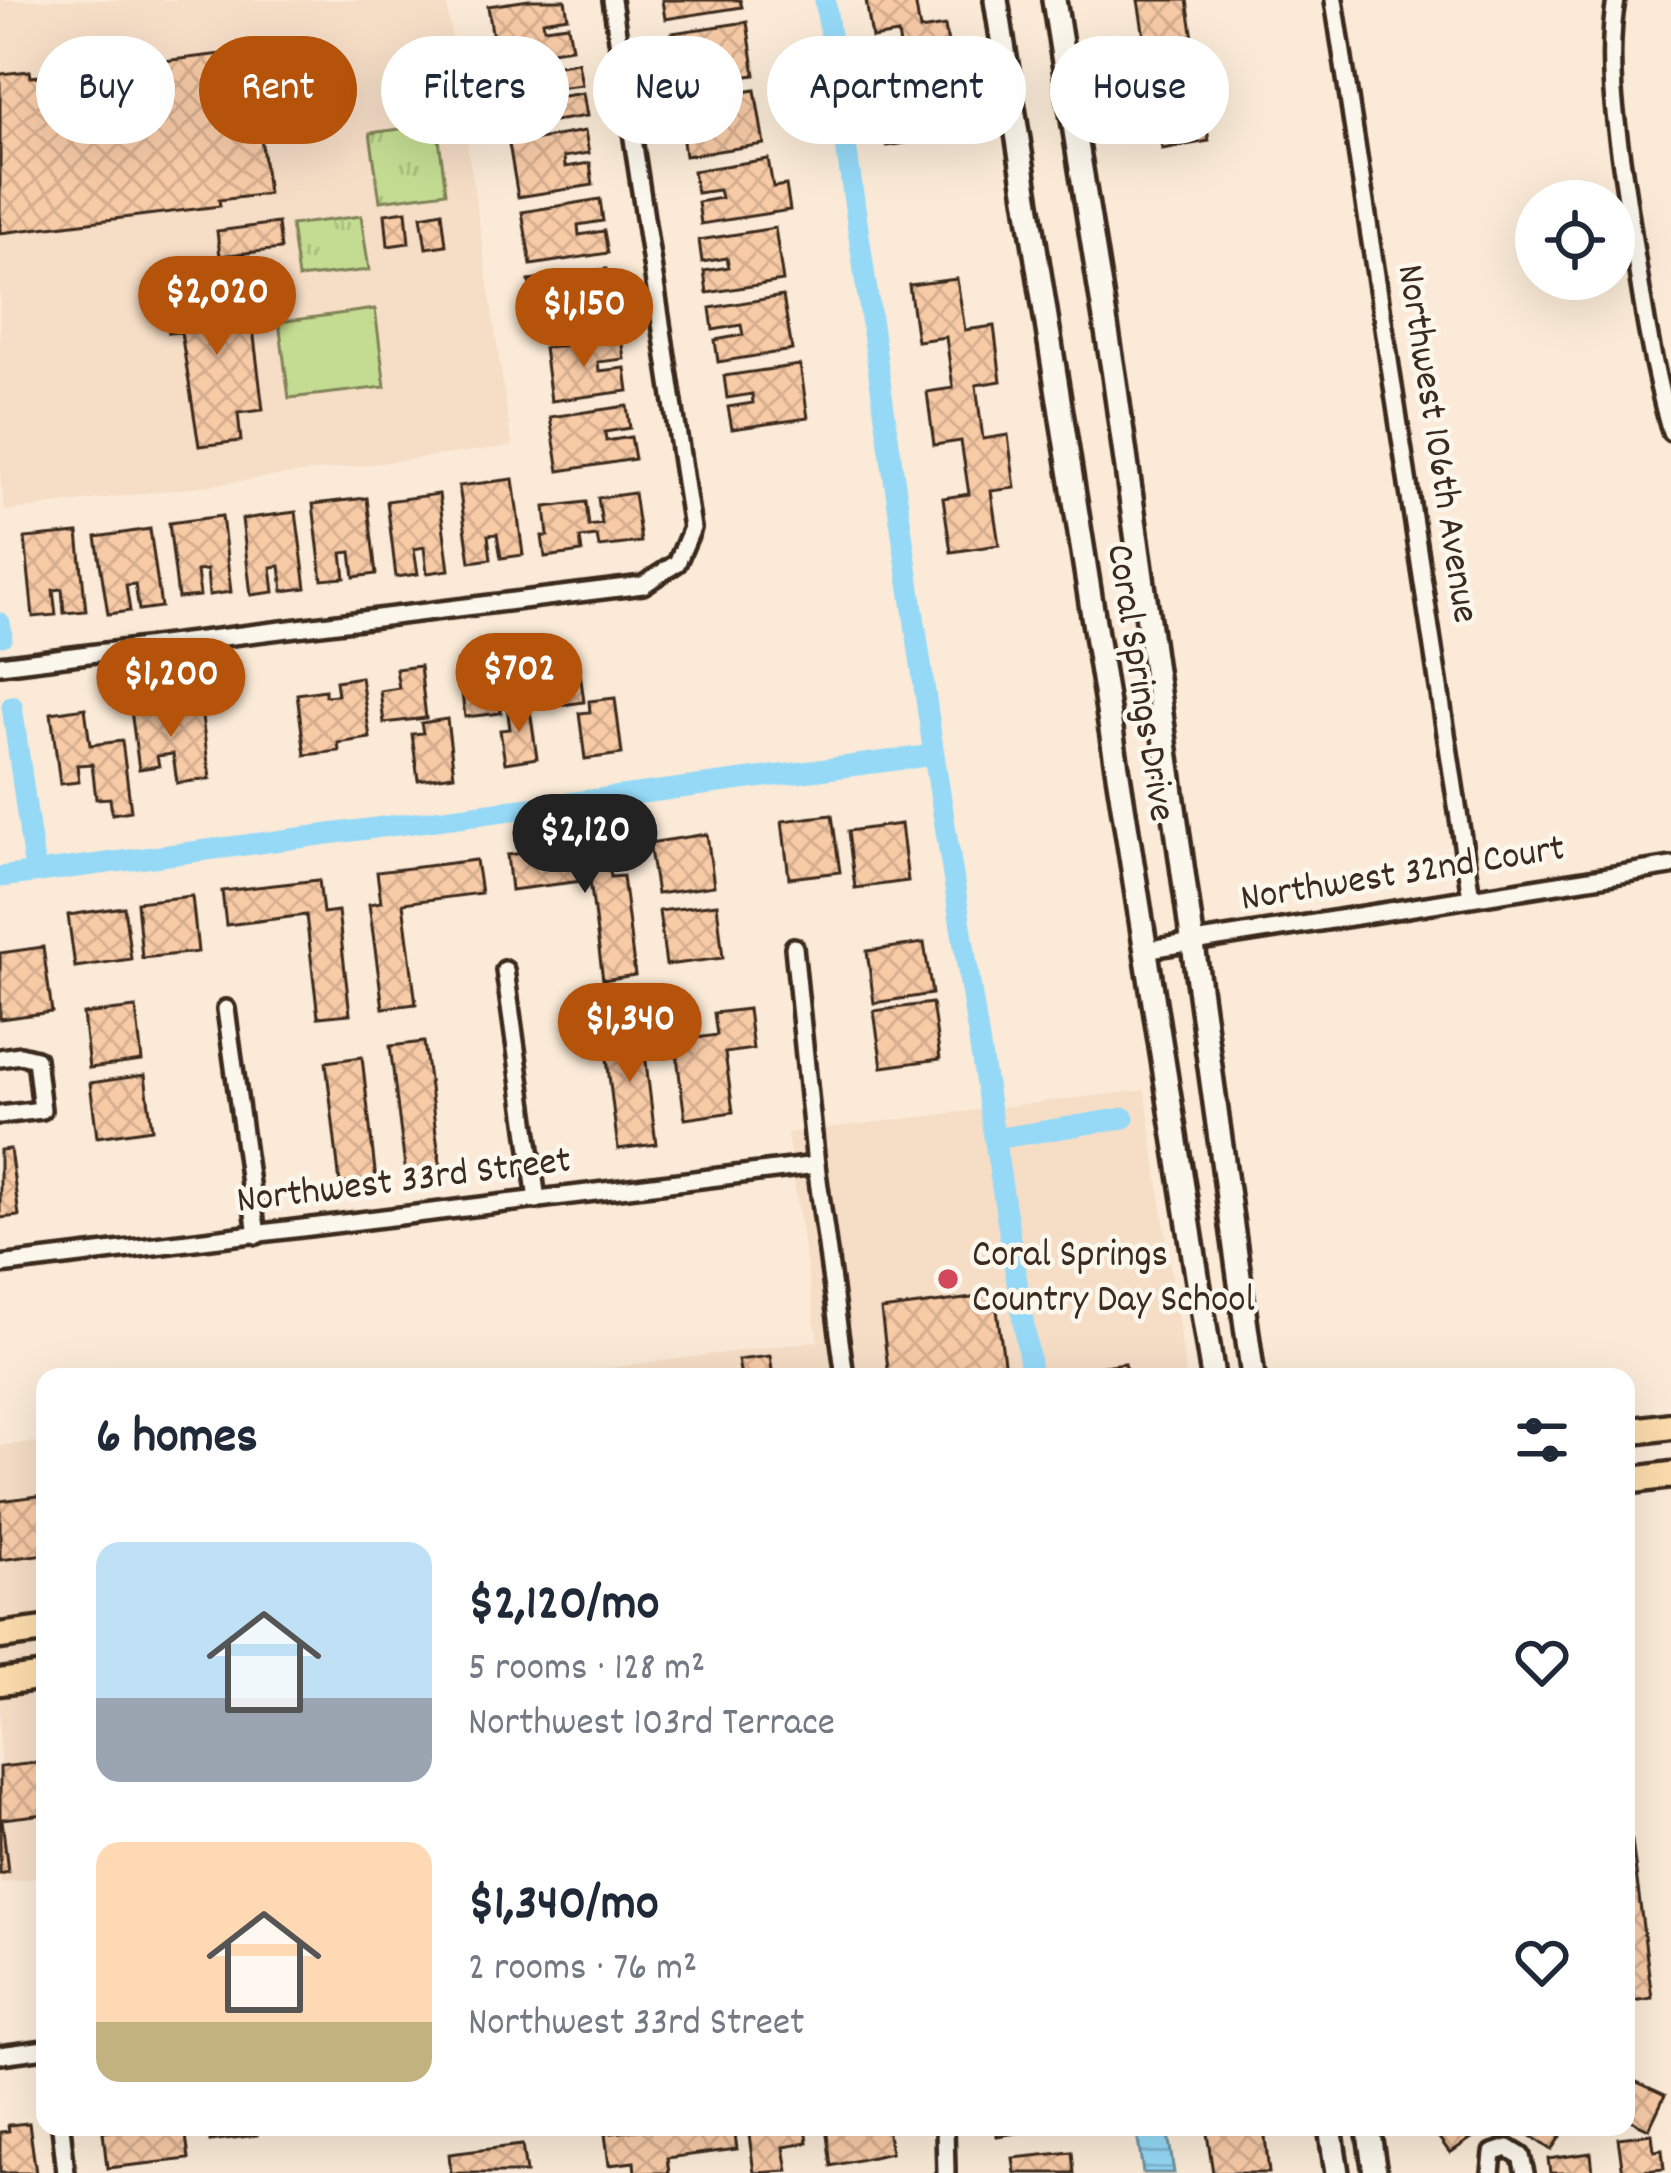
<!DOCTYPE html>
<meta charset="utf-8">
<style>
body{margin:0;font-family:Dekko,sans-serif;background:#f6f6f7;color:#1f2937;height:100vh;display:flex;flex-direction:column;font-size:45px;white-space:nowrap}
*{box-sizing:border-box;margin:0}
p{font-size:39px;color:#747a83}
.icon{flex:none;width:66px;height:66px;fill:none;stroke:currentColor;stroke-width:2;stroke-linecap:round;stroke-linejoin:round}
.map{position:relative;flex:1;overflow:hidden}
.drawer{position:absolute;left:36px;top:1368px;width:1599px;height:768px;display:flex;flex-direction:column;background:#fff;border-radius:24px;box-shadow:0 12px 48px #0002}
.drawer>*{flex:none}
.guide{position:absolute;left:36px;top:36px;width:1599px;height:108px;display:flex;gap:24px}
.controls{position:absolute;left:1515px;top:180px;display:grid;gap:24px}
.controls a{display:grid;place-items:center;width:120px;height:120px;border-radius:50%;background:#fff;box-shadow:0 12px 48px #0002;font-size:60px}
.price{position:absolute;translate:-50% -102px;padding:0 27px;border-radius:42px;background:#b45309;color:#fff;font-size:39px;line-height:78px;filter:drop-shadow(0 3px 6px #0008)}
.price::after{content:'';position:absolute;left:50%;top:72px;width:36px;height:27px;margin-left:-18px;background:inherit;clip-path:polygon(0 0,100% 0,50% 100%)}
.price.on{background:#222;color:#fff}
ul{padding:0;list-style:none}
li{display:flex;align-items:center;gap:36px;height:300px;padding:0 60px}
li span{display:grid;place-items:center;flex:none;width:336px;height:240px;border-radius:24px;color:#555}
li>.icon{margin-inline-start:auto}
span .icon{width:144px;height:144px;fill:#fffc;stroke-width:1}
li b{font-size:51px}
h2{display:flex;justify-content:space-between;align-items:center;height:144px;padding:0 60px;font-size:51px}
.tag{padding:0 42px;border-radius:54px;background:#fff;box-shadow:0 12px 48px #0002;font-size:42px;line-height:108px}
.tag.on{background:#b45309;color:#fff}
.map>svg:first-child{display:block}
.built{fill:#f5ddc6}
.park{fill:url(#park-tufts);stroke:#808358;stroke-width:3}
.pitch{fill:#c4dc92;stroke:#808358;stroke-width:3}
.water{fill:url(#water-rules);stroke:#7193a0;stroke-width:3}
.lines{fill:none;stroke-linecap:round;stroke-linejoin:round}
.canal{stroke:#95d9f7;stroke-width:21}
.building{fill:url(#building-cross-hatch);stroke:#3b2a1e;stroke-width:3}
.minor-casing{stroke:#3b2a1e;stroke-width:24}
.secondary-casing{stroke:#3b2a1e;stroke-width:30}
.primary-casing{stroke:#3b2a1e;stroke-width:33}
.minor{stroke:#fbf7ec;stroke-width:15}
.secondary{stroke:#fbf7ec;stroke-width:21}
.primary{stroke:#fcdcac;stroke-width:24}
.poi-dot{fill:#d1495b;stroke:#fbf7ec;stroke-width:4.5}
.labels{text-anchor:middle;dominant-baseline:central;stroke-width:9;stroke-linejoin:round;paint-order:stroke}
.street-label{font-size:39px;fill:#3b2a1e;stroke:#fbf7ec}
.poi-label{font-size:39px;fill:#3b2a1e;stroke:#fbf7ec;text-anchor:start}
</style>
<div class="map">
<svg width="1671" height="2173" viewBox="0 0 1671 2173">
<defs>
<pattern id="park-tufts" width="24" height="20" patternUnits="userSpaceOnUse" patternTransform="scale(3)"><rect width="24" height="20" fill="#c4dc92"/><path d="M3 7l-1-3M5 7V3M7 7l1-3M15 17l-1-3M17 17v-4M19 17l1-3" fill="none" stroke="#a9bd7d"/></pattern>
<pattern id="water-rules" width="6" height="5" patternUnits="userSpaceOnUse" patternTransform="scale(3)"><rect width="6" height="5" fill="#95d9f7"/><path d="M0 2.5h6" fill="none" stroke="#81bad3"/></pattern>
<pattern id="building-cross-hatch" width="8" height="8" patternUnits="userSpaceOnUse" patternTransform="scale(3)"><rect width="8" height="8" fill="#f8cba7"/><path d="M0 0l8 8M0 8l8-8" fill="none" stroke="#d6ae8f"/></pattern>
</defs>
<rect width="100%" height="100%" fill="#faead7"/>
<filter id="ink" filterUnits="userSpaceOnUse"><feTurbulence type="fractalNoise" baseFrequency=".00833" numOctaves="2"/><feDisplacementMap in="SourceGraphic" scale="24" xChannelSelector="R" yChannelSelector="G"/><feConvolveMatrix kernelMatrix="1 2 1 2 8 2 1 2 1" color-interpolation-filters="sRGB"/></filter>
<g filter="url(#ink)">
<g class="built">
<polygon points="0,0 446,0 512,446 5,511 0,477"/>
<polygon points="1145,1090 1186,1377 538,1377 818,1341 787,1133"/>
<polygon points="45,1441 45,1877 0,1883 0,1446"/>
</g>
<g class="park">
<polygon points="437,124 446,192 380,201 370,133"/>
<polygon points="361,216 369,270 298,278 291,225"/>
</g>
<polygon class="pitch" points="375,309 385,387 289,398 279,322"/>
<polygon class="water" points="1136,2127 1167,2127 1174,2173 1143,2173"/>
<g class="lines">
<g class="canal">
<polyline points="825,0 934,755"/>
<polyline points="0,623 2,636"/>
<polyline points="12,706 35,871"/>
<polyline points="0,877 934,755 1032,1377"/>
<polyline points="994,1139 1124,1118"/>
</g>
</g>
<g class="building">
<polygon points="529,0 565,0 568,17 543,21 544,28 568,25 572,48 496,59 488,6"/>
<polygon points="662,0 740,0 742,7 665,19"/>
<polygon points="866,0 915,0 920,30 945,26 954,81 929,85 937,138 887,146 879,94 907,89 898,34 872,38"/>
<polygon points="1138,0 1187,0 1209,141 1162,149"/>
<polygon points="747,22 755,75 680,86 676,64 701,60 699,51 675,55 672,33"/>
<polygon points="256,46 267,137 261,137 268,194 219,200 220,206 0,233 0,74 30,71 31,77 230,53 230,49"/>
<polygon points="578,62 582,85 557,88 558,97 583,93 587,116 502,129 498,105 506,104 502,74"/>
<polygon points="755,90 764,144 685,156 682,134 708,130 706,121 681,125 678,102"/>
<polygon points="585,131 589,153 564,157 565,167 590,163 593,185 518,197 509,144"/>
<polygon points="768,159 773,187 786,185 790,210 701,224 698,202 721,198 719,190 697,193 693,171"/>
<polygon points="600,199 603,221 578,225 579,235 604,231 608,253 531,265 522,212"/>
<polygon points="406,211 409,243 388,246 385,214"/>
<polygon points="442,212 446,245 426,248 421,216"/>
<polygon points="278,223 281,249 220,256 217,231"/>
<polygon points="775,228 783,281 707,293 704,271 729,267 727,258 702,262 699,240"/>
<polygon points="606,269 609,291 584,295 585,304 611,300 614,322 538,334 529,281"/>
<polygon points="220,275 224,299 249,296 263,410 238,413 241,441 199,446 181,332 169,333 165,311 178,309 175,289"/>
<polygon points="957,279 965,330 994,326 1001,381 976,385 983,439 1008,435 1015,488 991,491 999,545 951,552 943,498 969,494 961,441 934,445 927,392 953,388 946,337 917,341 909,285"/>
<polygon points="783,296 792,350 718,362 715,340 743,335 741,325 713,330 710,308"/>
<polygon points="621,338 624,359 598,362 599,371 625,368 628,391 551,401 544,348"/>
<polygon points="800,365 808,418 732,429 728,407 753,403 752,394 727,398 724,376"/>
<polygon points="627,406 630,428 605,432 606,441 631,437 635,459 559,471 550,417"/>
<polygon points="513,479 523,555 501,558 497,534 488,535 491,559 470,562 459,486"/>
<polygon points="634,493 641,542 599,547 597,536 580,538 582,552 545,557 542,536 548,536 545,507 586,502 589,526 602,524 598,498"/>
<polygon points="439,494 449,570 427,573 424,547 414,549 418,574 396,577 387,501"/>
<polygon points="367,498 376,574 354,577 351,552 342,553 345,578 322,580 313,504"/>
<polygon points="296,512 306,588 283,591 280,566 271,567 274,592 251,595 242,519"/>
<polygon points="222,516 231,592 209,595 207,570 197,571 200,596 178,598 169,523"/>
<polygon points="150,529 161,607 139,610 135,584 126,585 130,611 108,614 96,537"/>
<polygon points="78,533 86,611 64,613 62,589 53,590 56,615 33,617 25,538"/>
<polygon points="565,648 566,659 578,657 584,702 547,707 540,651"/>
<polygon points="483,658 485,668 496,667 501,713 465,717 458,661"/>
<polygon points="420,666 426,718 384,723 380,691 399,688 396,669"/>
<polygon points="361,677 370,738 338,743 339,751 305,755 297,694 325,690 325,696 338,695 336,681"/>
<polygon points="615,698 622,754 585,759 579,713 590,712 589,701"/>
<polygon points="146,701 147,709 165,706 166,714 201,709 210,779 177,783 173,754 157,756 159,766 139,769 130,703"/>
<polygon points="529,703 537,758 505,763 500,730 510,729 507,706"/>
<polygon points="85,708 90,745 122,741 131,811 112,814 110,798 96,799 92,764 77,765 79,782 60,784 51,713"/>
<polygon points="447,719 454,775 418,780 412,734 423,733 421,723"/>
<polygon points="832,815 840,872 789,878 782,821"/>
<polygon points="901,824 908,881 855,888 848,831"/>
<polygon points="707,834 714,886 657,894 649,843"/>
<polygon points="606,842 611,877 623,876 635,975 603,980 590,880 511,890 507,855"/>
<polygon points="476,860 481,893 403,903 416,1004 383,1008 369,904 381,902 377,872"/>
<polygon points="319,880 323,913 338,911 350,1014 318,1017 306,915 226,925 222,891"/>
<polygon points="192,896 198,952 142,958 137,902"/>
<polygon points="717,904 723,958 666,965 659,911"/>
<polygon points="124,907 131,959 75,967 68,915"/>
<polygon points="924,943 932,994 874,1003 867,951"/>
<polygon points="43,947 52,1012 0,1019 0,953"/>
<polygon points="932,1003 940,1059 882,1067 874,1011"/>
<polygon points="136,1008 142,1061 89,1068 83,1014"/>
<polygon points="748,1009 753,1049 725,1053 733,1112 685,1119 675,1041 717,1035 714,1013"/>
<polygon points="641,1021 656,1144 618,1149 603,1026"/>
<polygon points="424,1042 441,1171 406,1175 390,1046"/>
<polygon points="362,1057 376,1180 340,1184 326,1062"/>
<polygon points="145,1075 152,1129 97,1137 90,1083"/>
<polygon points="10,1149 19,1216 0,1218 0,1150"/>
<polygon points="995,1295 1005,1370 952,1377 889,1377 881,1310"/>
<polygon points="770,1356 773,1377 741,1377 738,1360"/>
<polygon points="1125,1363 1127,1377 1083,1377 1082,1369"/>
<polygon points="45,1495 45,1554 0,1560 0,1501"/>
<polygon points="45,1762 45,1814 2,1819 8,1872 0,1874 0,1767"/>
<polygon points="1632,1841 1652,1998 1626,2002 1626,1842"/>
<polygon points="1626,2077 1665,2095 1649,2129 1626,2118"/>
<polygon points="29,2123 36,2173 0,2173 0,2132 9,2131 8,2125"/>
<polygon points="145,2127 185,2127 189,2159 107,2168 103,2132"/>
<polygon points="208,2127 256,2127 257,2135 210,2141"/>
<polygon points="284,2127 337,2127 284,2134"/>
<polygon points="660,2127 734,2127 737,2149 667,2158 669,2173 635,2173 634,2162 609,2165 605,2134"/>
<polygon points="748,2127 806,2127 808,2143 784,2147 788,2171 754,2173"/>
<polygon points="826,2127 887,2127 891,2153 831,2166"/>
<polygon points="996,2127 1035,2127 1036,2130 997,2136"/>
<polygon points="1206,2127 1264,2127 1269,2173 1213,2173"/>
<polygon points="1431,2127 1475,2127 1479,2133 1450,2153"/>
<polygon points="1524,2127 1567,2127 1551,2150 1522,2130"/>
<polygon points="1652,2134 1654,2151 1662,2150 1664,2169 1623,2173 1618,2138"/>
<polygon points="522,2145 526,2173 451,2173 449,2154"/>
<polygon points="1072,2152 1074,2173 1015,2173 1013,2158"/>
<polygon points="1591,2153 1593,2173 1550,2173 1548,2159"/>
</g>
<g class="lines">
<g class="minor-casing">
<g id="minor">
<polyline points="1334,0 1471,897"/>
<path d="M1616 0C1604 71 1619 142 1629 212 1640 286 1650 360 1671 432"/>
<polyline points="0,665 643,585 677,563 692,528 612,0"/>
<polyline points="794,947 816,1165 845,1377"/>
<polyline points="1144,950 1671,866"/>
<polyline points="505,970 537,1200"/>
<polyline points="226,1009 257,1235"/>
<polyline points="0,1058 20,1055 36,1059 42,1110 0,1115"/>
<polyline points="0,1265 816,1165"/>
<polyline points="0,2055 45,2049"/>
<polyline points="61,2127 66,2173"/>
<polyline points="945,2127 946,2173"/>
<polyline points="1491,2173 1493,2153 1508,2148 1521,2156 1525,2173"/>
</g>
</g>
<g class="secondary-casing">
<g id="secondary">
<polyline points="996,0 1213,1377"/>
<polyline points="1054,0 1114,375 1253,1377"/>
<polyline points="1330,2127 1337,2173"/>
<polyline points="1368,2127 1375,2173"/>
</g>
</g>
<g class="primary-casing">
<g id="primary">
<polyline points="1626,1432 1671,1426"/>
<polyline points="1626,1481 1671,1475"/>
<polyline points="0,1636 45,1630"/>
<polyline points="0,1682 45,1676"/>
</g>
</g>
<use href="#minor" class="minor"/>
<use href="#secondary" class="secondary"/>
<use href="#primary" class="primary"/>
</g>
</g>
<circle class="poi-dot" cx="948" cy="1279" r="12"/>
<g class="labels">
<g class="street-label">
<text transform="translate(1435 444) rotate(81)">Northwest 106th Avenue</text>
<text transform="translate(1138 683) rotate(81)">Coral Springs Drive</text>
<text transform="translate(1403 876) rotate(-9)">Northwest 32nd Court</text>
<text transform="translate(404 1183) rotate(-7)">Northwest 33rd Street</text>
</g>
<g class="poi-label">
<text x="972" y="1257">Coral Springs<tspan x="972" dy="45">Country Day School</tspan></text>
</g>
</g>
</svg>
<div class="controls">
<a><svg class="icon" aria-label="locate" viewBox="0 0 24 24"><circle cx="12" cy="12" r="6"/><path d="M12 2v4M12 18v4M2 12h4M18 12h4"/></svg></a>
</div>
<b class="price" style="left:217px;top:358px">$2,020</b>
<b class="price" style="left:584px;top:370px">$1,150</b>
<b class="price" style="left:519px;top:735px">$702</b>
<b class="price" style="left:171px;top:740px">$1,200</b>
<b class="price on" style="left:585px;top:896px">$2,120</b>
<b class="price" style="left:630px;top:1085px">$1,340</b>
<div class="guide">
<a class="tag">Buy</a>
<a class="tag on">Rent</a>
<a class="tag">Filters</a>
<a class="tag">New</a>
<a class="tag">Apartment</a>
<a class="tag">House</a>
</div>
<section class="drawer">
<h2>6 homes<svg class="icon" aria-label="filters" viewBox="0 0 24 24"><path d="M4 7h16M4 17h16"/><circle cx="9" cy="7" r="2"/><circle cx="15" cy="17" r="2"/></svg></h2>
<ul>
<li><span style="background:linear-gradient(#bfe0f5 65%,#9aa5b1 0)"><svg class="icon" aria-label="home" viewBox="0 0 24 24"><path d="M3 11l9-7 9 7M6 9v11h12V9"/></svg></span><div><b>$2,120/mo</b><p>5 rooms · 128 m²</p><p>Northwest 103rd Terrace</p></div><svg class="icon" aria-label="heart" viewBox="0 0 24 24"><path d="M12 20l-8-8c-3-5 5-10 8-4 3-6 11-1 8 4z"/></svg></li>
<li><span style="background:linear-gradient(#ffd9b3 75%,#c2b280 0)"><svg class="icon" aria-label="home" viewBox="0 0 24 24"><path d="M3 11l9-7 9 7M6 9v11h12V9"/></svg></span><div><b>$1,340/mo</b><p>2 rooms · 76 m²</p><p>Northwest 33rd Street</p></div><svg class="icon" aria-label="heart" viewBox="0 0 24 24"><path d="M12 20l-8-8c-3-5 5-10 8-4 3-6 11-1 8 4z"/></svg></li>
</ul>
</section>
</div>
